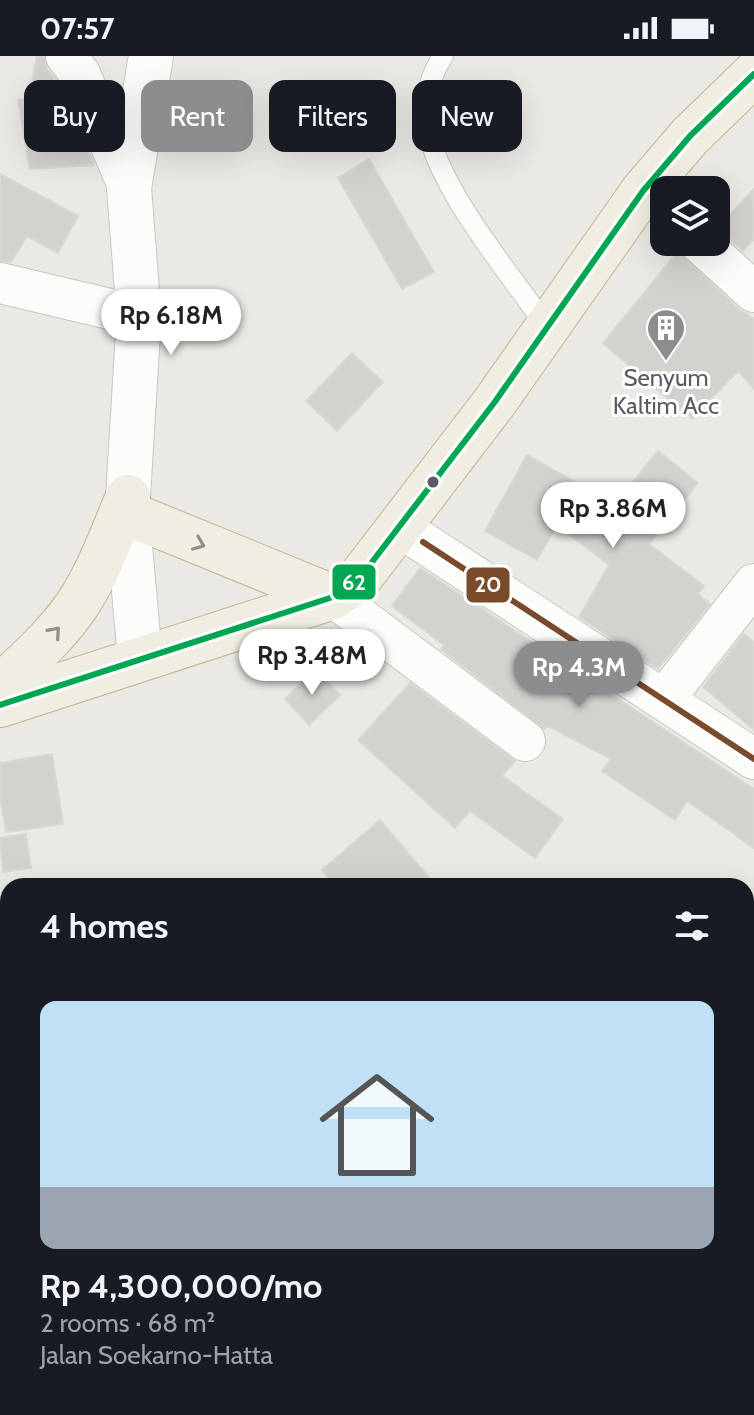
<!DOCTYPE html>
<meta charset="utf-8">
<style>
body{margin:0;font-family:Cabin,sans-serif;background:#242831;color:#f1f3f6;height:100vh;display:flex;flex-direction:column;font-size:30px;white-space:nowrap}
*{box-sizing:border-box;margin:0}
p{font-size:26px;color:#9ea1a6}
.icon{flex:none;width:44px;height:44px;fill:none;stroke:currentColor;stroke-width:2;stroke-linecap:round;stroke-linejoin:round}
.map{position:relative;flex:1;overflow:hidden}
.sheet{position:absolute;left:0px;top:822px;width:754px;height:538px;display:flex;flex-direction:column;background:#171b24;border-radius:24px 24px 0 0;box-shadow:0 8px 32px #0002}
.sheet>*{flex:none}
.banner{position:absolute;left:24px;top:24px;width:706px;height:72px;display:flex;gap:16px}
.controls{position:absolute;left:650px;top:120px;display:grid;gap:16px}
.controls a{display:grid;place-items:center;width:80px;height:80px;border-radius:16px;background:#171b24;box-shadow:0 8px 32px #0002;font-size:40px}
.price{position:absolute;translate:-50% -68px;padding:0 18px;border-radius:28px;background:#fff;color:#222;font-size:26px;line-height:52px;filter:drop-shadow(0 2px 4px #0008)}
.price::after{content:'';position:absolute;left:50%;top:48px;width:24px;height:18px;margin-left:-12px;background:inherit;clip-path:polygon(0 0,100% 0,50% 100%)}
.price.selected{background:#8c8d8f;color:#fff}
ul{padding:0;list-style:none}
li{display:grid;align-content:center;gap:16px;height:424px;padding:0 40px}
li span{display:grid;place-items:center;height:248px;border-radius:16px;color:#555}
li>.icon{margin-inline-start:auto}
span .icon{width:144px;height:144px;fill:#fffc;stroke-width:1}
li b{font-size:34px}
h2{display:flex;justify-content:space-between;align-items:center;height:96px;padding:0 40px;font-size:34px}
.tag{padding:0 28px;border-radius:16px;background:#171b24;box-shadow:0 8px 32px #0002;font-size:28px;line-height:72px}
.tag.selected{background:#8c8d8f;color:#fff}
.status{display:flex;justify-content:space-between;align-items:center;height:56px;padding:0 40px;background:#171b24;direction:ltr}
.status svg{height:22px;fill:currentColor}
.map>svg:first-child{display:block}
.building{fill:#d3d2ce;stroke:#d9d8d2;stroke-width:2}
.lines{fill:none;stroke-linecap:round;stroke-linejoin:round}
.service-casing{stroke:#c6c7c5;stroke-width:22}
.minor-casing{stroke:#c6c7c5;stroke-width:42}
.secondary-casing{stroke:#c7c8c7;stroke-width:46}
.trunk-casing{stroke:#c1b890;stroke-width:46}
.service{stroke:#fcfcfb;stroke-width:20}
.minor{stroke:#fcfcfb;stroke-width:40}
.secondary{stroke:#fcfcfb;stroke-width:44}
.trunk{stroke:#f0eee2;stroke-width:44}
.bus-1-casing{stroke:#fff;stroke-width:12}
.bus-2-casing{stroke:#fff;stroke-width:12}
.bus-1{stroke:#7a4b2a;stroke-width:6}
.bus-2{stroke:#00a651;stroke-width:6}
.oneway{stroke:#8e8f8f}
.bus-dot{fill:#595c62;stroke:#fff;stroke-width:3}
.labels{text-anchor:middle;dominant-baseline:central;stroke-width:6;stroke-linejoin:round;paint-order:stroke}
.poi-label{font-size:24px;fill:#595c62;stroke:#fff}
.line-badge{stroke:#fff;stroke-width:3}
.badge-label{font-size:22px;text-anchor:middle;font-weight:bold;fill:#fff}
</style>
<div class="status"><b>07:57</b><svg viewBox="0 0 49 12"><path d="M0 12V9h3v3zM5 12V6h3v6zM10 12V3h3v9zM15 12V0h3v12zM26 1h20v11H26zM47 4h2v5h-2z"/></svg></div>
<div class="map">
<svg width="754" height="1359" viewBox="0 0 754 1359">
<rect width="100%" height="100%" fill="#eae9e3"/>
<g class="building">
<polygon points="37,0 44,0 47,13 60,30 54,58 72,56 94,109 30,113 18,44 29,42"/>
<polygon points="369,103 434,216 402,233 338,122"/>
<polygon points="0,118 78,160 58,197 27,180 11,206 0,205"/>
<polygon points="754,133 754,183 743,195 718,172"/>
<polygon points="678,195 739,253 754,263 754,333 738,315 692,363 603,287"/>
<polygon points="352,297 383,326 337,375 306,345"/>
<polygon points="658,395 698,427 649,488 704,530 698,538 710,548 658,613 579,561 609,509 557,469 537,504 485,475 527,399 615,448"/>
<polygon points="420,512 754,733 754,792 687,745 675,764 602,715 611,703 548,670 544,673 441,593 444,589 392,550"/>
<polygon points="744,578 754,586 754,674 703,631"/>
<polygon points="316,614 340,639 309,669 285,643"/>
<polygon points="410,627 515,705 502,720 563,763 535,802 470,755 455,772 358,684"/>
<polygon points="52,698 63,768 6,776 0,741 0,707"/>
<polygon points="380,764 436,830 336,830 322,814"/>
<polygon points="26,778 31,812 3,816 0,782"/>
</g>
<g class="lines">
<g class="service-casing">
<path id="service" d="M443 0C431 19 424 41 426 64 433 127 511 219 547 271"/>
</g>
<g class="minor-casing">
<g id="minor">
<polyline points="66,0 80,18 129,132"/>
<polyline points="699,186 754,236"/>
<polyline points="0,227 139,260"/>
<polyline points="401,472 754,703"/>
<polyline points="333,541 525,685"/>
<polyline points="665,642 754,528"/>
</g>
</g>
<g class="secondary-casing">
<polyline id="secondary" points="140,602 127,457 139,260 129,132 151,0"/>
</g>
<g class="trunk-casing">
<g id="trunk">
<polyline points="127,457 333,541"/>
<path d="M0 631C27 605 56 580 77 549 99 516 112 478 128 441"/>
<polyline points="0,649 333,541 359,523 494,347 643,135 690,80 754,18"/>
</g>
</g>
<use href="#service" class="service"/>
<use href="#minor" class="minor"/>
<use href="#secondary" class="secondary"/>
<use href="#trunk" class="trunk"/>
<g class="bus-1-casing">
<polyline id="bus-1" points="423,486 754,703"/>
</g>
<g class="bus-2-casing">
<polyline id="bus-2" points="0,649 333,541 359,523 494,347 643,135 690,80 754,18"/>
</g>
<use href="#bus-1" class="bus-1"/>
<use href="#bus-2" class="bus-2"/>
</g>
<defs><path id="oneway-chevron" d="M-2-3.5L2.5 0L-2 3.5" fill="none" stroke-width="1.6" stroke-linecap="round" stroke-linejoin="round" transform="scale(2)"/></defs>
<g class="oneway">
<use href="#oneway-chevron" transform="translate(199 488) rotate(22)"/>
<use href="#oneway-chevron" transform="translate(55 576) rotate(-49)"/>
</g>
<defs>
<g id="building-pin" transform="scale(2)"><path d="M0 17L-7.5 6A9.5 9.5 0 1 1 7.5 6Z" fill="#8c8d8f" stroke="#fff"/><path d="M-4-6H4V6H1V3H-1V6H-4ZM-2.5-4.3h1.7v1.8h-1.7ZM.8-4.3h1.7v1.8H.8ZM-2.5-1h1.7V.8h-1.7ZM.8-1h1.7V.8H.8Z" fill="#fff"/></g>
</defs>
<g fill-rule="evenodd">
<use href="#building-pin" x="666" y="272"/>
</g>
<circle class="bus-dot" cx="433" cy="426" r="7"/>
<g class="labels">
<g class="poi-label">
<text x="666" y="321">Senyum<tspan x="666" dy="28">Kaltim Acc</tspan></text>
</g>
</g>
<g class="line-badge">
<rect x="331" y="507" width="46" height="38" rx="8" fill="#00a651"/>
<rect x="465" y="510" width="46" height="38" rx="8" fill="#7a4b2a"/>
</g>
<g class="badge-label">
<text x="354" y="534">62</text>
<text x="488" y="536">20</text>
</g>
</svg>
<div class="controls">
<a><svg class="icon" aria-label="layers" viewBox="0 0 24 24"><path d="M12 4l9 5-9 5-9-5zM3 14l9 5 9-5"/></svg></a>
</div>
<b class="price" style="left:171px;top:301px">Rp 6.18M</b>
<b class="price" style="left:613px;top:494px">Rp 3.86M</b>
<b class="price" style="left:312px;top:641px">Rp 3.48M</b>
<b class="price selected" style="left:579px;top:653px">Rp 4.3M</b>
<div class="banner">
<a class="tag">Buy</a>
<a class="tag selected">Rent</a>
<a class="tag">Filters</a>
<a class="tag">New</a>
</div>
<section class="sheet">
<h2>4 homes<svg class="icon" aria-label="filters" viewBox="0 0 24 24"><path d="M4 7h16M4 17h16"/><circle cx="9" cy="7" r="2"/><circle cx="15" cy="17" r="2"/></svg></h2>
<ul>
<li><span style="background:linear-gradient(#bfe0f5 75%,#9aa5b1 0)"><svg class="icon" aria-label="home" viewBox="0 0 24 24"><path d="M3 11l9-7 9 7M6 9v11h12V9"/></svg></span><div><b>Rp 4,300,000/mo</b><p>2 rooms · 68 m²</p><p>Jalan Soekarno-Hatta</p></div></li>
</ul>
</section>
</div>
